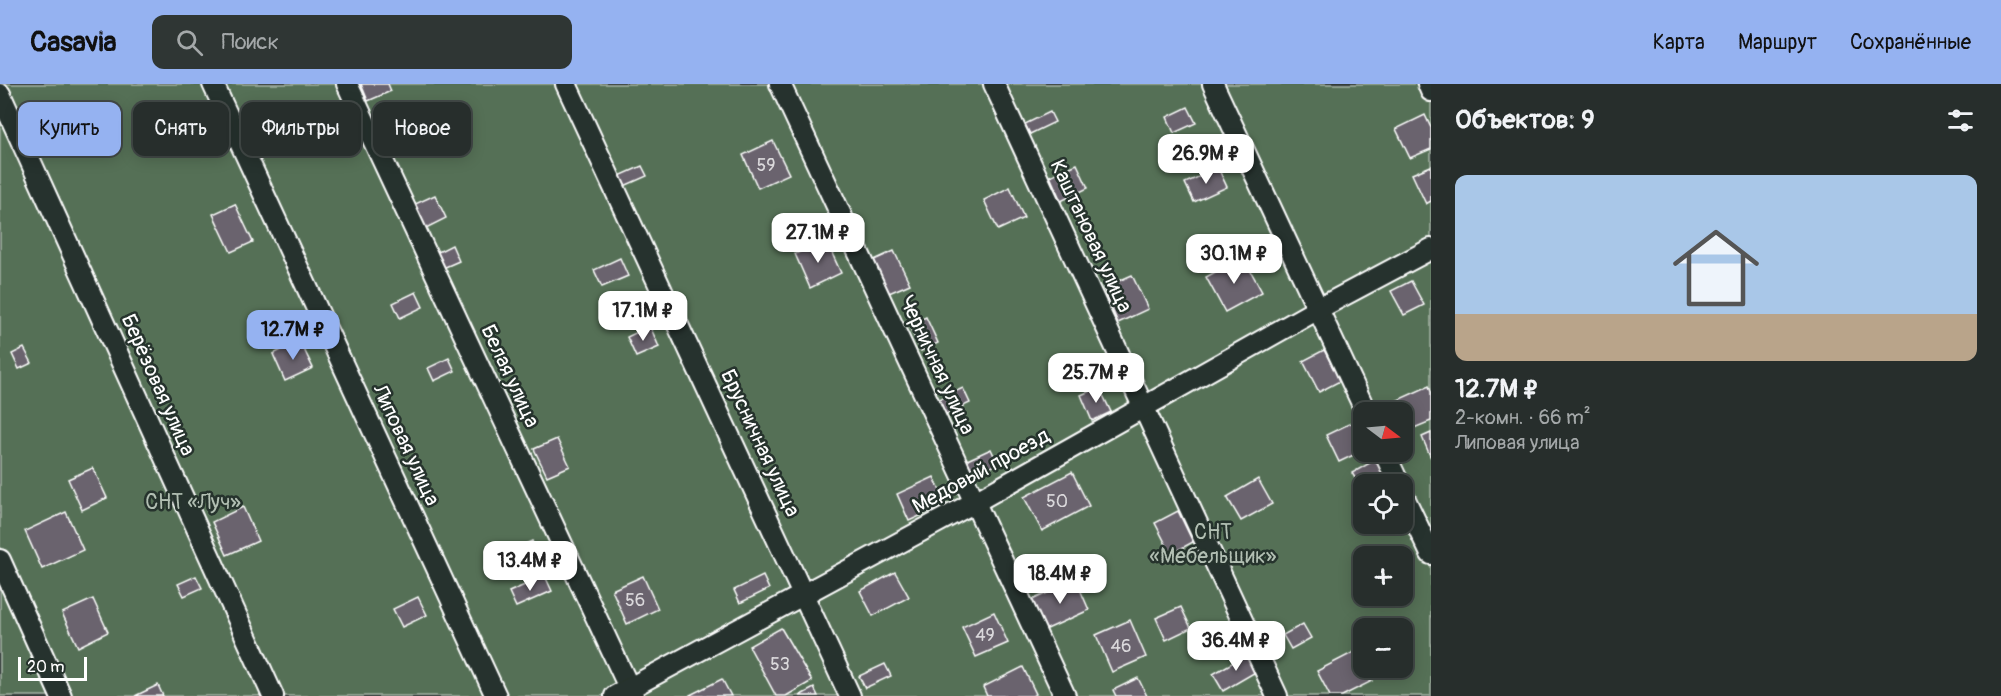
<!DOCTYPE html>
<html lang="ru">
<meta charset="utf-8">
<style>
body{margin:0;font-family:Pangolin,sans-serif;background:#2f3634;color:#f1f3f6;height:100vh;display:flex;flex-direction:column;font-size:22px;white-space:nowrap}
*{box-sizing:border-box;margin:0}
p{font-size:20px;color:#a4a8a9}
.icon{flex:none;width:33px;height:33px;fill:none;stroke:currentColor;stroke-width:2;stroke-linecap:round;stroke-linejoin:round}
.map{position:relative;flex:1;overflow:hidden}
.sheet{display:flex;flex-direction:column;background:#272e2c;width:570px}
.sheet>*{flex:none}
.banner{position:absolute;left:18px;top:18px;width:570px;height:54px;display:flex;gap:12px}
.needle{width:39px;rotate:106deg}
.tools{position:absolute;left:1353px;top:318px;display:grid;gap:12px}
.tools a{display:grid;place-items:center;width:60px;height:60px;border-radius:12px;background:#272e2c;box-shadow:0 3px 15px #0003,0 0 0 2px #434a48;font-size:30px}
.scale{position:absolute;left:18px;bottom:15px;width:69px;box-sizing:border-box;padding-left:6px;border:3px solid #fff;border-top:0;font-size:16px;line-height:21px;white-space:nowrap;color:#fff;-webkit-text-stroke:4px #26332d;paint-order:stroke}
.price{position:absolute;translate:-50% -51px;padding:0 14px;border-radius:12px;background:#fff;color:#222;font-size:20px;line-height:39px;filter:drop-shadow(0 2px 3px #0008)}
.price::after{content:'';position:absolute;left:50%;top:36px;width:18px;height:14px;margin-left:-9px;background:inherit;clip-path:polygon(0 0,100% 0,50% 100%)}
.price.selected{background:#95b2f1;color:#111}
ul{padding:0;list-style:none}
li{display:grid;align-content:center;gap:12px;height:318px;padding:0 24px}
li span{display:grid;place-items:center;height:186px;border-radius:12px;color:#555}
li>.icon{margin-inline-start:auto}
span .icon{width:108px;height:108px;fill:#fffc;stroke-width:1}
li b{font-size:26px}
h2{display:flex;justify-content:space-between;align-items:center;height:72px;padding:0 24px;font-size:26px}
.chip{padding:0 21px;border-radius:12px;background:#272e2c;box-shadow:0 3px 15px #0003,0 0 0 2px #434a48;font-size:21px;line-height:54px}
.chip.selected{background:#95b2f1;color:#111}
header{display:flex;align-items:center;gap:36px;box-sizing:border-box;height:84px;padding:0 30px;background:#95b2f1;color:#111}
header strong{font-size:28px}
nav{display:flex;gap:33px;margin-inline-start:auto;font-size:21px}
.search{width:420px;height:54px;background:#2f3634;display:flex;align-items:center;gap:15px;box-sizing:border-box;padding:0 21px;border-radius:12px;color:#a4a8a9;font-size:22px}
main{display:flex;flex:1;min-height:0}
.map>svg:first-child{display:block}
.green{fill:#557057;stroke:#aab8ab;stroke-width:1.5;fill-rule:evenodd}
.building{fill:#6b646e;stroke:#fff;stroke-width:1.5}
.lines{fill:none;stroke-linecap:round;stroke-linejoin:round}
.minor-casing{stroke:#fff;stroke-width:24}
.minor{stroke:#26332d;stroke-width:20}
.labels{text-anchor:middle;dominant-baseline:central;stroke-width:5;stroke-linejoin:round;paint-order:stroke}
.number-label{font-size:18px;fill:#dad8db}
.street-label{font-size:21px;fill:#fff;stroke:#26332d}
.park-label{font-size:21px;fill:#b2bfb3;stroke:#26332d}
</style>
<header>
<strong>Casavia</strong>
<div class="search"><svg class="icon" aria-label="search" viewBox="0 0 24 24"><circle cx="10" cy="10" r="6"/><path d="M15 15l6 6"/></svg>Поиск</div>
<nav><a>Карта</a><a>Маршрут</a><a>Сохранённые</a></nav>
</header>
<main>
<div class="map">
<svg width="1431" height="612" viewBox="0 0 1431 612">
<rect width="100%" height="100%" fill="#343d3a"/>
<filter id="ink" filterUnits="userSpaceOnUse"><feTurbulence type="fractalNoise" baseFrequency=".0167" numOctaves="2"/><feDisplacementMap in="SourceGraphic" scale="12" xChannelSelector="R" yChannelSelector="G"/><feConvolveMatrix kernelMatrix="1 2 1 2 8 2 1 2 1" color-interpolation-filters="sRGB"/></filter>
<g filter="url(#ink)">
<path class="green" d="M0 0H1431V612H0ZM1364 328H1402V368H1364ZM1364 400H1402V440H1364ZM1364 472H1402V512H1364ZM1364 544H1402V584H1364Z"/>
<g class="building">
<polygon points="361,0 388,0 391,7 368,17"/>
<polygon points="333,18 343,40 322,49 312,28"/>
<polygon points="1188,23 1196,39 1174,49 1167,33"/>
<polygon points="1050,28 1055,38 1030,50 1025,40"/>
<polygon points="1425,31 1431,44 1431,65 1410,74 1396,45"/>
<polygon points="773,57 789,90 758,104 743,71"/>
<polygon points="1077,80 1088,104 1061,117 1050,92"/>
<polygon points="642,82 647,92 622,103 617,93"/>
<polygon points="1431,82 1431,117 1426,120 1412,90"/>
<polygon points="1218,84 1227,103 1194,118 1185,99"/>
<polygon points="1010,103 1024,134 998,146 984,116"/>
<polygon points="435,111 446,134 424,145 413,121"/>
<polygon points="235,120 253,158 231,168 213,130"/>
<polygon points="826,156 841,189 810,204 795,170"/>
<polygon points="452,161 459,177 443,184 436,169"/>
<polygon points="894,167 910,200 889,209 874,176"/>
<polygon points="1243,173 1262,208 1225,228 1206,193"/>
<polygon points="620,174 628,192 602,203 594,186"/>
<polygon points="1132,191 1148,225 1118,239 1103,204"/>
<polygon points="1411,197 1424,221 1404,231 1391,207"/>
<polygon points="416,208 423,223 400,234 393,219"/>
<polygon points="926,233 938,259 921,267 909,241"/>
<polygon points="650,242 659,263 636,273 627,253"/>
<polygon points="300,257 313,284 285,297 273,270"/>
<polygon points="24,264 32,279 19,285 12,270"/>
<polygon points="1324,266 1340,297 1319,308 1303,277"/>
<polygon points="449,274 455,287 434,297 428,284"/>
<polygon points="1429,302 1431,308 1431,337 1402,349 1402,328 1393,328 1389,320"/>
<polygon points="1099,303 1111,328 1092,337 1081,311"/>
<polygon points="963,304 970,319 942,332 935,317"/>
<polygon points="1353,338 1364,360 1364,366 1339,378 1326,351"/>
<polygon points="1431,349 1431,374 1422,353"/>
<polygon points="557,355 570,382 547,392 534,365"/>
<polygon points="991,365 998,380 969,393 963,378"/>
<polygon points="1375,376 1387,396 1380,400 1364,400 1364,409 1352,389"/>
<polygon points="93,384 107,414 82,426 68,395"/>
<polygon points="1072,388 1089,422 1042,447 1024,413"/>
<polygon points="934,393 946,420 909,437 897,410"/>
<polygon points="1258,395 1272,420 1241,437 1227,413"/>
<polygon points="243,423 258,457 227,471 212,438"/>
<polygon points="1178,427 1193,458 1171,470 1155,439"/>
<polygon points="66,428 83,466 42,485 25,447"/>
<polygon points="532,457 539,474 505,490 497,473"/>
<polygon points="1389,460 1395,472 1364,472 1364,487 1358,475"/>
<polygon points="895,488 909,513 873,532 860,507"/>
<polygon points="196,492 202,504 184,512 178,500"/>
<polygon points="545,492 552,507 516,523 509,508"/>
<polygon points="643,492 658,525 627,540 612,506"/>
<polygon points="763,492 769,505 740,519 734,506"/>
<polygon points="1076,496 1089,526 1045,546 1032,516"/>
<polygon points="418,513 427,531 402,543 393,525"/>
<polygon points="93,515 108,548 78,563 62,529"/>
<polygon points="1181,523 1191,544 1166,556 1156,534"/>
<polygon points="994,528 1008,559 976,573 962,543"/>
<polygon points="1130,536 1146,573 1112,588 1096,551"/>
<polygon points="1303,540 1311,554 1291,565 1283,551"/>
<polygon points="781,544 812,597 786,612 776,612 749,562"/>
<polygon points="1356,567 1372,597 1342,612 1330,612 1317,587"/>
<polygon points="1249,569 1259,586 1223,607 1213,590"/>
<polygon points="885,580 891,592 865,604 859,592"/>
<polygon points="1023,583 1036,610 1032,612 987,612 983,603"/>
<polygon points="1138,594 1147,612 1116,612 1113,606"/>
<polygon points="722,595 731,612 691,612 690,611"/>
<polygon points="158,601 163,612 135,612"/>
<polygon points="814,604 818,612 799,612"/>
</g>
<g class="lines">
<g class="minor-casing">
<g id="minor">
<polyline points="213,0 496,612"/>
<polyline points="347,0 633,612"/>
<polyline points="566,0 850,612"/>
<polyline points="780,0 1065,612"/>
<polyline points="994,0 1277,612"/>
<polyline points="1213,0 1366,328"/>
<polyline points="1428,0 1431,7"/>
<polyline points="0,10 273,612"/>
<polyline points="1384,368 1399,400"/>
<polyline points="1402,409 1431,470"/>
<polyline points="0,476 61,612"/>
<polyline points="615,612 975,418 1318,225 1431,165"/>
</g>
</g>
<use href="#minor" class="minor"/>
</g>
</g>
<g class="labels">
<g class="number-label">
<text x="766" y="81">59</text>
<text x="1057" y="417">50</text>
<text x="635" y="516">56</text>
<text x="985" y="551">49</text>
<text x="1121" y="562">46</text>
<text x="780" y="580">53</text>
</g>
<g class="street-label">
<text transform="translate(1091 152) rotate(65)">Каштановая улица</text>
<text transform="translate(937 281) rotate(65)">Черничная улица</text>
<text transform="translate(510 292) rotate(65)">Белая улица</text>
<text transform="translate(158 301) rotate(66)">Берёзовая улица</text>
<text transform="translate(760 359) rotate(65)">Брусничная улица</text>
<text transform="translate(406 361) rotate(65)">Липовая улица</text>
<text transform="translate(981 387) rotate(-29)">Медовый проезд</text>
</g>
<g class="park-label">
<text x="193" y="418">СНТ «Луч»</text>
<text x="1213" y="448">СНТ<tspan x="1213" dy="24">«Мебельщик»</tspan></text>
</g>
</g>
</svg>
<div class="tools">
<a><svg class="needle" viewBox="-14 -14 28 28"><path d="M0-13l5 13h-10z" fill="#e53935"/><path d="M0 13l5-13h-10z" fill="#a4a8a9"/></svg></a>
<a><svg class="icon" aria-label="locate" viewBox="0 0 24 24"><circle cx="12" cy="12" r="6"/><path d="M12 2v4M12 18v4M2 12h4M18 12h4"/></svg></a>
<a>+</a>
<a>−</a>
</div>
<div class="scale">20 m</div>
<b class="price" style="left:1206px;top:101px">26.9M ₽</b>
<b class="price" style="left:818px;top:180px">27.1M ₽</b>
<b class="price" style="left:1234px;top:201px">30.1M ₽</b>
<b class="price" style="left:643px;top:258px">17.1M ₽</b>
<b class="price selected" style="left:293px;top:277px">12.7M ₽</b>
<b class="price" style="left:1096px;top:320px">25.7M ₽</b>
<b class="price" style="left:530px;top:508px">13.4M ₽</b>
<b class="price" style="left:1060px;top:521px">18.4M ₽</b>
<b class="price" style="left:1236px;top:588px">36.4M ₽</b>
<div class="banner">
<a class="chip selected">Купить</a>
<a class="chip">Снять</a>
<a class="chip">Фильтры</a>
<a class="chip">Новое</a>
</div>
</div>
<section class="sheet">
<h2>Объектов: 9<svg class="icon" aria-label="filters" viewBox="0 0 24 24"><path d="M4 7h16M4 17h16"/><circle cx="9" cy="7" r="2"/><circle cx="15" cy="17" r="2"/></svg></h2>
<ul>
<li><span style="background:linear-gradient(#a9c7e8 75%,#b9a48a 0)"><svg class="icon" aria-label="home" viewBox="0 0 24 24"><path d="M3 11l9-7 9 7M6 9v11h12V9"/></svg></span><div><b>12.7M ₽</b><p>2-комн. · 66 m²</p><p>Липовая улица</p></div></li>
</ul>
</section>
</main>
